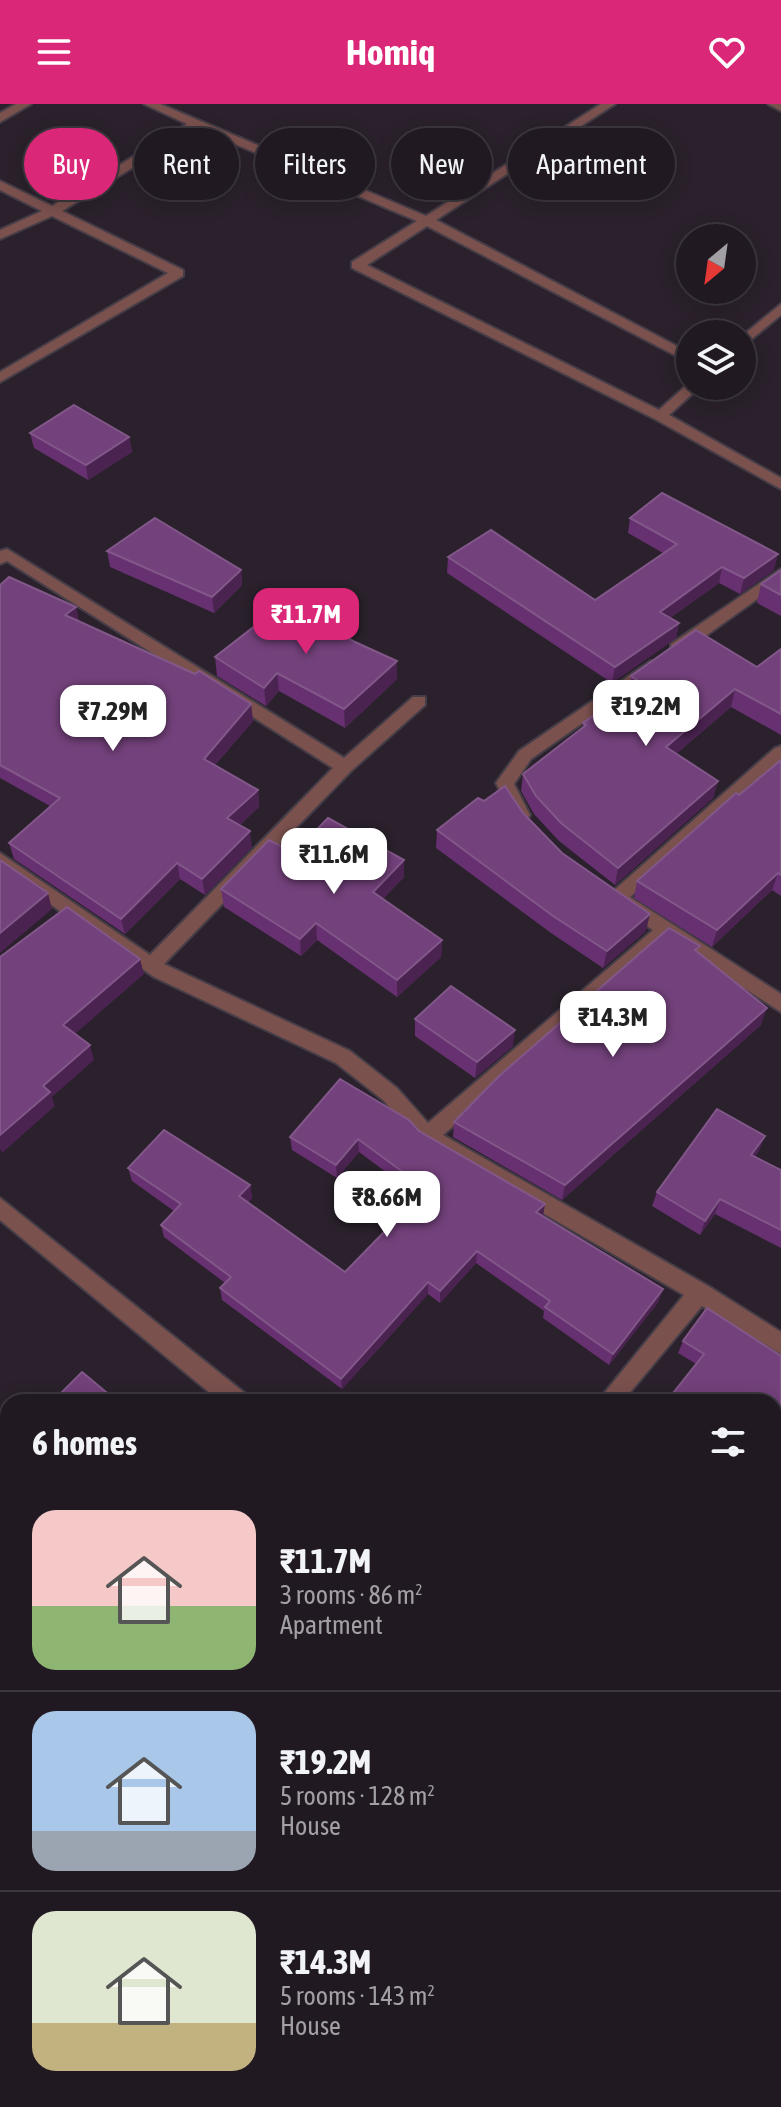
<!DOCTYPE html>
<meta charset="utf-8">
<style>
body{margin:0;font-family:"Asap Condensed",sans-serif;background:#28222a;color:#f1f3f6;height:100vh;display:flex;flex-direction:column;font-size:30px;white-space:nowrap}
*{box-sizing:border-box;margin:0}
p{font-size:26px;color:#a2a0a5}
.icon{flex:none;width:44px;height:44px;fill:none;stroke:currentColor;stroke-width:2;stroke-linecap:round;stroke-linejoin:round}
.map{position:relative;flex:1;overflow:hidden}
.side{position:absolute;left:0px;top:1290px;width:782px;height:714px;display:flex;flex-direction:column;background:#201921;border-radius:24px 24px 0 0;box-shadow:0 4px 20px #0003,0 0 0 2px #3d383f}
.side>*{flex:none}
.hud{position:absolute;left:24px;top:24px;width:734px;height:72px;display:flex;gap:16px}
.needle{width:52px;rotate:209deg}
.fabs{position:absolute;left:676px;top:120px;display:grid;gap:16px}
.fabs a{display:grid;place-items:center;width:80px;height:80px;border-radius:50%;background:#201921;box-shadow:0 4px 20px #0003,0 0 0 2px #3d383f;font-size:40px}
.price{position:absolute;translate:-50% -68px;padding:0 18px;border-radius:16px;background:#fff;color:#222;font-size:26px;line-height:52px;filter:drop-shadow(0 2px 4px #0008)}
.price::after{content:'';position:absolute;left:50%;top:48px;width:24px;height:18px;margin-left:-12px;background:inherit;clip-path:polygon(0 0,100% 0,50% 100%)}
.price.current{background:#db2777;color:#fff}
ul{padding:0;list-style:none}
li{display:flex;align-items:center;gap:24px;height:200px;padding:0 32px}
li+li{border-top:2px solid #3d383f}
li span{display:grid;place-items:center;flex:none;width:224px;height:160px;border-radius:24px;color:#555}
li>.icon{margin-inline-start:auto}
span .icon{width:96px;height:96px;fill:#fffc;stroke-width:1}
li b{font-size:34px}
h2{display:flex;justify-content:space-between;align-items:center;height:96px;padding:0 32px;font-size:34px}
.pill{padding:0 28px;border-radius:36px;background:#201921;box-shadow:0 4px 20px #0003,0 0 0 2px #3d383f;font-size:28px;line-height:72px}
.pill.current{background:#db2777;color:#fff}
header{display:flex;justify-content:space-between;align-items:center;height:104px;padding:0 32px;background:#db2777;color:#fff;font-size:36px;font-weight:700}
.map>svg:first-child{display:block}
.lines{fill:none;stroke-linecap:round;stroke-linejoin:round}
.minor-casing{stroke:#453d47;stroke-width:4}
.minor{fill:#7b514e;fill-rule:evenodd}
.wall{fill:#673070}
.shaded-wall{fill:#4a2350}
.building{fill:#73417b;stroke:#825789;stroke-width:2}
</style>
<header><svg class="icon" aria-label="menu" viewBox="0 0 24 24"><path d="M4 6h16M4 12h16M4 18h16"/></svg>Homiq<svg class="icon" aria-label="heart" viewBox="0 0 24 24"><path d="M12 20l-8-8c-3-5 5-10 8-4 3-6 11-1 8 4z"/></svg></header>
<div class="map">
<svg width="781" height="2003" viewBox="0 0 781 2003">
<rect width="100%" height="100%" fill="#2a212c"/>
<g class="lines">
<g class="minor-casing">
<g id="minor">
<polygon points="16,0 31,0 0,18 0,9"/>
<polygon points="144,0 160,0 426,112 601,0 615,0 436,116 690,249 690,259 427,122 367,161 659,306 689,279 690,282 701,282 669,311 781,374 781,385 655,315 352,164 352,158 417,117 197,24 62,107 183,166 183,172 0,278 0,268 168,169 52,112 0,135 0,126 42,107 0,86 0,77 52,102 187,20"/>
<polygon points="768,0 781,0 781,7"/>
<polygon points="781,200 781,211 742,243 742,232"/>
<polygon points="7,445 344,654 413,593 425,593 425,601 351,667 164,860 350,947 397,984 428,1019 653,826 621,805 619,800 612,798 609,793 612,788 775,644 781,642 781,658 630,793 781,890 781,908 667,835 443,1031 708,1182 781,1228 781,1250 702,1202 622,1298 597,1298 684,1191 420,1038 383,996 336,959 154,873 0,765 0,749 150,851 333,664 7,457 0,460 0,447"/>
<polygon points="781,465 781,478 683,548 671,548 671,540"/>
<polygon points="651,557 659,563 657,567 531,655 514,680 530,711 527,716 515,716 496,679 519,647"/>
<polygon points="0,1094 246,1290 249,1298 221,1298 0,1116"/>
<polygon points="8,1476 8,1504 0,1507 0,1479"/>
<polygon points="774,1739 781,1742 781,1771 774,1768"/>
<polygon points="781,1841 781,1876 774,1878 774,1843"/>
<polygon points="117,1996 149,1996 146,2003 114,2003"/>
<polygon points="675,1996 704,1996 701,2003 672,2003"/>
</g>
</g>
<use href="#minor" class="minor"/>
</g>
<g class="wall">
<polygon points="30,329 129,333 132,348 88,376 34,344"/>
<polygon points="630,414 774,466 740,490 719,479 670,514 679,519 676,534 612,579 447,469 448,453 595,496 663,449 628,429"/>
<polygon points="107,447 241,466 242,481 214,509 110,463"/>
<polygon points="781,466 781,512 757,499 761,480"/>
<polygon points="0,481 76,503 79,518 251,600 253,617 215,661 258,686 259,703 240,721 252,743 205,791 180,775 125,830 14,755 9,739 50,702 0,674"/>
<polygon points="781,545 781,631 731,603 676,650 718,677 713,694 615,781 559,737 534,710 521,687 523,670 583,624 583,619 629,586 631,572 757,563"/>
<polygon points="215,553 397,575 345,624 279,587 266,602 217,572"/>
<polygon points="781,656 781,792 772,786 712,843 634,794 637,777"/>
<polygon points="484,697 523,709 562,749 646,827 603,864 551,829 436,744 437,726"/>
<polygon points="294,749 404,773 383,795 442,836 441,853 397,893 317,836 301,852 224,803 221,785"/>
<polygon points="698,849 761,921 562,1096 453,1033 454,1018"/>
<polygon points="415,915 513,942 475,974 415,932"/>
<polygon points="419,1027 543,1112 659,1197 609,1261 543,1214 544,1207 476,1159 440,1199 428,1190 342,1285 222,1196 220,1184 225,1179 164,1133 161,1121 174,1107 132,1077 128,1064 250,1081 252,1094 248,1098 345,1168 418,1092 359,1048 337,1074 292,1046 290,1033"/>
<polygon points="759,1047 755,1052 781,1066 781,1144 715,1110 700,1131 652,1102 657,1088"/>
<polygon points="707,1204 774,1354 696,1260 678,1249 683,1237"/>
<polygon points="774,1472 781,1478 781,1676 774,1671"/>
<polygon points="781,1962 781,1992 774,1986 774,1973"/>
<polygon points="499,1996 507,1996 513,2003 519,1996 654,1996 648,2003 493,2003"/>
</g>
<g class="shaded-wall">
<polygon points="129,333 132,348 88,376 86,361"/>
<polygon points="778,450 774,466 740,490 744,474"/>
<polygon points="722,463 719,479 657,523 660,508"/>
<polygon points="241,466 242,481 214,509 212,493"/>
<polygon points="76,503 80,521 65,511"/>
<polygon points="679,519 676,534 612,579 615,563"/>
<polygon points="397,557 397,575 345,624 344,605"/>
<polygon points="277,569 279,587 266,602 264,584"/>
<polygon points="735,585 731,603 663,661 666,643"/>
<polygon points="251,600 253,617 206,671 204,655"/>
<polygon points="718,677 713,694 615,781 618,764"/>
<polygon points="258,686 259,703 229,731 227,714"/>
<polygon points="250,727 252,743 205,791 202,775"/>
<polygon points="404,756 404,773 373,806 373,788"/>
<polygon points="177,759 180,775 125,830 121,815"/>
<polygon points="778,769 772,786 712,843 717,826"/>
<polygon points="48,789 52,805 0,849 0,829"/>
<polygon points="650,810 646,827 603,864 607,847"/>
<polygon points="316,819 317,836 301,852 300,835"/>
<polygon points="442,836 441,853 397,893 397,876"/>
<polygon points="140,855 144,870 68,936 63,921"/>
<polygon points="767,904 761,921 562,1096 565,1081"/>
<polygon points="515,926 513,942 475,974 477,958"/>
<polygon points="90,941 94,956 52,993 55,1002 2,1049 0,1045 0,1031 43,982"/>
<polygon points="765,1032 759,1047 746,1066 751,1051"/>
<polygon points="358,1035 359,1048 337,1074 336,1061"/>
<polygon points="250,1081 252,1094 241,1105 239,1092"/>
<polygon points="720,1095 715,1110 700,1131 705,1117"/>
<polygon points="545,1100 543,1113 536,1108"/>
<polygon points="477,1147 476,1159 440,1199 440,1187"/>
<polygon points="428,1178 428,1190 342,1285 341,1275"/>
<polygon points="663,1185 659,1197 609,1261 613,1250"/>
<polygon points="8,1677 8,1690 0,1698 0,1685"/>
<polygon points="53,1996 60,1996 53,2003 46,2003"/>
</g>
<g class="building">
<polygon points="74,301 129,333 86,361 30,329"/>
<polygon points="662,389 778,450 744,474 722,463 660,508 679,519 615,563 448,453 491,426 595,496 677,440 630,414"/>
<polygon points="155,414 241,466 212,493 107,447"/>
<polygon points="781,466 781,491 761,480"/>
<polygon points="9,473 76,503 65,511 195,570 199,567 251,600 204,655 258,686 227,714 250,727 202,775 177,759 121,815 9,739 60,694 0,661 0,481"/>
<polygon points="287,497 355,538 397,557 344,605 277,569 264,584 215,553"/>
<polygon points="696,526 757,563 781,545 781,610 735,585 666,643 718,677 618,764 561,719 536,692 523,670 586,621 583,619 640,578 631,572"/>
<polygon points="781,656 781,771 778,769 717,826 637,777 736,689 739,691"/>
<polygon points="505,682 523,709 562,749 650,810 607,847 553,812 437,726 478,694 484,697"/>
<polygon points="328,714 404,756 373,788 442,836 397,876 316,819 300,835 221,785 269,736 294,749"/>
<polygon points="0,756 48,789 0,829"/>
<polygon points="67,803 140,855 63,921 90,941 43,982 50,988 0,1031 0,853"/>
<polygon points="669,824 700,842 695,846 767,904 565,1081 454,1018 498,973"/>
<polygon points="451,882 515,926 477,958 415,915"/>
<polygon points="340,975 409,1016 419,1027 545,1100 536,1108 663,1185 613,1250 545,1203 550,1197 477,1147 440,1187 428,1178 341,1275 220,1184 231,1173 161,1121 181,1100 128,1064 164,1026 250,1081 239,1092 345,1168 426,1085 358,1035 336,1061 290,1033"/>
<polygon points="717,1005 765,1032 751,1051 781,1066 781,1126 720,1095 705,1117 657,1088"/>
<polygon points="707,1204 781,1252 781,1343 774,1353 774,1298 666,1298 704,1250 683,1237"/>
<polygon points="82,1268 118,1298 52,1298"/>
<polygon points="498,1293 506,1298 495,1298"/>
<polygon points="774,1472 781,1478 781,1664 774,1659"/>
<polygon points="8,1551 8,1677 0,1685 0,1559"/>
<polygon points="8,1824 8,1996 53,1996 46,2003 0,2003 0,1831"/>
<polygon points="502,1996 507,1996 513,2003 496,2003"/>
<polygon points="522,1996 654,1996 648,2003 515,2003"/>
</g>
</svg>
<div class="fabs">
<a><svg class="needle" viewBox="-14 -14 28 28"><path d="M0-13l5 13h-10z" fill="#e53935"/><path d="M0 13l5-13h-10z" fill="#a2a0a5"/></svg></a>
<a><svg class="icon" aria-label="layers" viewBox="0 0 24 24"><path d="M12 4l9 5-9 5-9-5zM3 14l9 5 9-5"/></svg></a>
</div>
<b class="price current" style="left:306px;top:552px">₹11.7M</b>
<b class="price" style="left:646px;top:644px">₹19.2M</b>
<b class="price" style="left:113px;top:649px">₹7.29M</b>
<b class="price" style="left:334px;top:792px">₹11.6M</b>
<b class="price" style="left:613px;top:955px">₹14.3M</b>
<b class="price" style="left:387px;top:1135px">₹8.66M</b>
<div class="hud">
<a class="pill current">Buy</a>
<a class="pill">Rent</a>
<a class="pill">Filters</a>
<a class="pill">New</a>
<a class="pill">Apartment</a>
</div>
<section class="side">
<h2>6 homes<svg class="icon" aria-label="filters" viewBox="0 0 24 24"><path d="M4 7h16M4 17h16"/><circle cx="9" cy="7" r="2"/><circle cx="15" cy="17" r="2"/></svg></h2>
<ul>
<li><span style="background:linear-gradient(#f6c9c9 60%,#8fb573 0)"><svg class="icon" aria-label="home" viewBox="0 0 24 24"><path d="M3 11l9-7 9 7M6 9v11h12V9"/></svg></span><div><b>₹11.7M</b><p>3 rooms · 86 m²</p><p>Apartment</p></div></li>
<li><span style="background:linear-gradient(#a9c7e8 75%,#9aa5b1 0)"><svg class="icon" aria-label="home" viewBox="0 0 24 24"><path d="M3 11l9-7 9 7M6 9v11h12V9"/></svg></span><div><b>₹19.2M</b><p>5 rooms · 128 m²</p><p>House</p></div></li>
<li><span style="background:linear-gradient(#dfe7d0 70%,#c2b280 0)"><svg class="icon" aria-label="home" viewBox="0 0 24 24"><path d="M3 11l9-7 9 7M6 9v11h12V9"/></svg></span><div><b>₹14.3M</b><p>5 rooms · 143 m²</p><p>House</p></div></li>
</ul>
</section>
</div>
